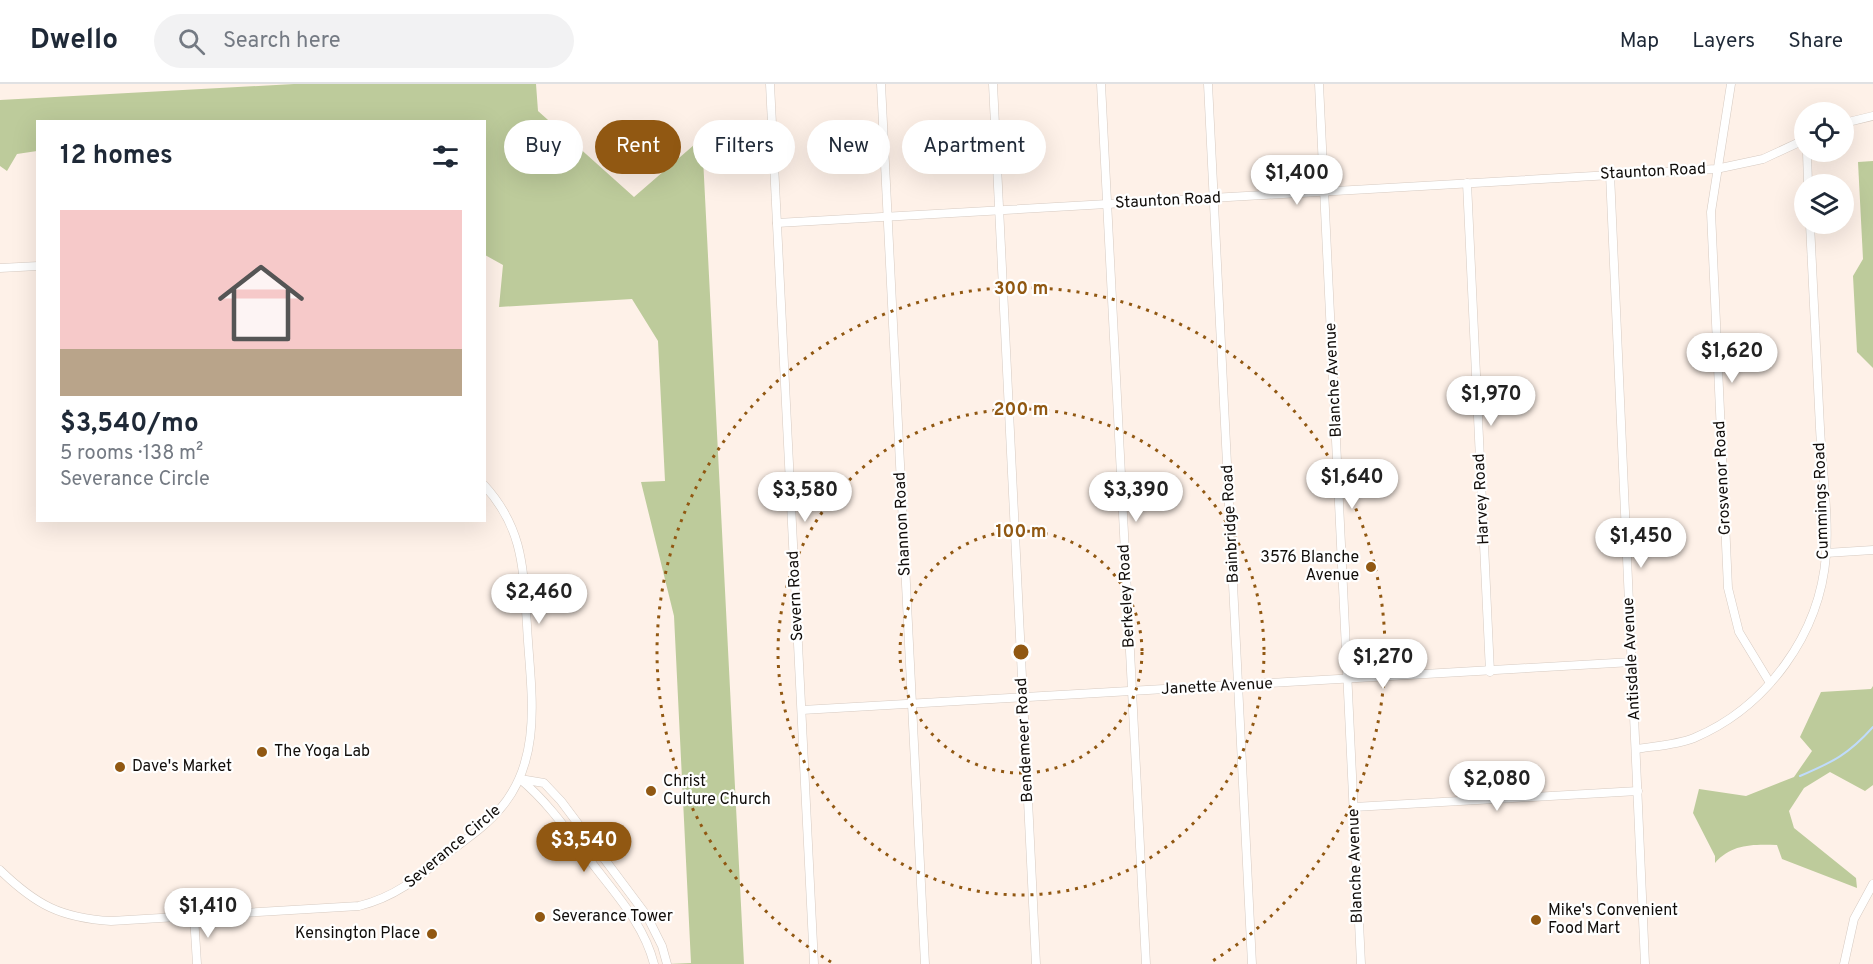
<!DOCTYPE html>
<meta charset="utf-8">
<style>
body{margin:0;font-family:Overpass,sans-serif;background:#f2f2f3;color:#1f2937;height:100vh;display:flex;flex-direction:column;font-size:22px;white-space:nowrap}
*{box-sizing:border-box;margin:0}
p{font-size:20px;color:#747a83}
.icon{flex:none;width:33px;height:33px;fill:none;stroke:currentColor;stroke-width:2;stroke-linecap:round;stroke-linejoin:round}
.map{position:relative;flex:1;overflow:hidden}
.sheet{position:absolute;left:36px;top:36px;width:450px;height:402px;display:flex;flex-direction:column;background:#fff;border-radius:0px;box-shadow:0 6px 24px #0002}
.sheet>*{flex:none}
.top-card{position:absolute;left:504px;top:36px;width:570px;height:54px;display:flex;gap:12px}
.fabs{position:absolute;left:1794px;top:18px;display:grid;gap:12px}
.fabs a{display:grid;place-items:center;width:60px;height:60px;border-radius:50%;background:#fff;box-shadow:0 6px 24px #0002;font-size:30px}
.price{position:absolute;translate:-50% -51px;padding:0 14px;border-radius:21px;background:#fff;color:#222;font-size:20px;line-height:39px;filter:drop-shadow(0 2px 3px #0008)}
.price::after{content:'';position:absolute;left:50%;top:36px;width:18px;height:14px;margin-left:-9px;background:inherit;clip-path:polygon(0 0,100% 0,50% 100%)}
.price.on{background:#915812;color:#fff}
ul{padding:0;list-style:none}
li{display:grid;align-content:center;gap:12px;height:318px;padding:0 24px}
li span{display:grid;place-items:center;height:186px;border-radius:0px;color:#555}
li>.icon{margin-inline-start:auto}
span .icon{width:108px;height:108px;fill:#fffc;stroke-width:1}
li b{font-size:26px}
h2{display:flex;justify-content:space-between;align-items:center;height:72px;padding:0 24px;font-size:26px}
.pill{padding:0 21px;border-radius:27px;background:#fff;box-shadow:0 6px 24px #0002;font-size:21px;line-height:54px}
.pill.on{background:#915812;color:#fff}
header{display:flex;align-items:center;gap:36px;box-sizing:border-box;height:84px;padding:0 30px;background:#fff;border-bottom:2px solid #e0e1e3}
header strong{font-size:28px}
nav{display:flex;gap:33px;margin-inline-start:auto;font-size:21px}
.search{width:420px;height:54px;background:#f2f2f3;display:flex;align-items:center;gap:15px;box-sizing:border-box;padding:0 21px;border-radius:33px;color:#747a83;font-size:22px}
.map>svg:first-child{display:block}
.green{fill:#bdcb9b}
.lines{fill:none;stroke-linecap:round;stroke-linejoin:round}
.stream{stroke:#bfdbfc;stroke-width:2}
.street-casing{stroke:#d6cac1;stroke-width:9}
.street{stroke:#fff;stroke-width:8}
.ring{fill:none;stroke:#915812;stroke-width:3;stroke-dasharray:3 6}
.poi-dot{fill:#915812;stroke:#fff;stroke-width:2}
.labels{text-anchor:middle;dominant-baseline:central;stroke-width:4.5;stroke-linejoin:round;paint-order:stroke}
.street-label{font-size:16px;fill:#110d0a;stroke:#fff}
.poi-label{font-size:16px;fill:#110d0a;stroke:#fff;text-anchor:start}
.centre{fill:#915812;stroke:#fff;stroke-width:3}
.ring-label{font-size:18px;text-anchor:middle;font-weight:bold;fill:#915812;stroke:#fff;stroke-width:4.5;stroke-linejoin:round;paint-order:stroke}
</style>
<header>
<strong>Dwello</strong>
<div class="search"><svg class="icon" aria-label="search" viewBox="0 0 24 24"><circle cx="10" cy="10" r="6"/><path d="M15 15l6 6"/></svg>Search here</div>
<nav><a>Map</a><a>Layers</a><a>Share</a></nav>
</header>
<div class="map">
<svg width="1873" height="880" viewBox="0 0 1873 880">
<rect width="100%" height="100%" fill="#fef1e8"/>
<g class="green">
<polygon points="294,0 536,0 538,27 634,113 702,54 744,880 668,880 691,879 674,532 641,398 665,397 658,257 632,215 499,223 503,181 485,171 484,38 38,38 37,67 17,70 7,87 0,82 0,16"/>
<polygon points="1873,77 1873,284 1857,268 1853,192 1863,175 1858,78"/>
<path d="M1873 602V701L1865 707 1830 688 1804 704 1789 727 1794 744 1856 794 1857 804 1782 775 1777 761C1753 760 1731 760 1715 779V772L1693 729 1699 705 1746 712 1794 693 1812 667 1800 653 1821 608 1871 605Z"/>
</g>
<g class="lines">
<path class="stream" d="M1800 692C1833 678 1849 670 1873 643"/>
<g class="street-casing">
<g id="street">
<polyline points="770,0 814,880"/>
<polyline points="881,0 925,880"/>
<polyline points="993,0 1036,880"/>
<polyline points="1101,0 1146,880"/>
<polyline points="1208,0 1252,880"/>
<polyline points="1319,0 1361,880"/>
<polyline points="1731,0 1711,128 1728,504 1739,548 1770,599"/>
<polyline points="1844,39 1873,32"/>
<polyline points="1807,68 1808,100"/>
<polyline points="1610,90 1645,880"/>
<polyline points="1467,99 1490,588"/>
<polyline points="777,139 1716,85 1763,75 1804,56"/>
<polyline points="0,184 38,182"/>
<polyline points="1826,469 1873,466"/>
<polyline points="802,626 1632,578"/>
<path d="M1636 665C1655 662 1677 661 1694 654 1767 623 1820 550 1826 471 1829 431 1822 385 1820 344 1817 276 1813 208 1810 140"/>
<polyline points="520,695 544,699 561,717 647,832 662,862 667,880"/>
<path d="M520 695C549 719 569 749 592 779 616 811 644 840 654 880"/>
<polyline points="1354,723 1638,707"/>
<path d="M0 786C36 821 61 834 111 837L359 822C396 813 419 793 448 769 466 755 486 742 500 725 545 673 530 604 527 541 523 485 524 445 484 401"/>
<polyline points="194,832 197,880"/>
<polyline points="1844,880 1854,835 1873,800"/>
</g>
</g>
<use href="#street" class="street"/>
</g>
<g class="ring">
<circle cx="1021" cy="568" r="121"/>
<circle cx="1021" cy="568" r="243"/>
<path d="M831 878A364 364 0 1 1 1211 878"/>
</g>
<g class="poi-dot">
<circle cx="1371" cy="483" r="6"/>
<circle cx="262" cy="668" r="6"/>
<circle cx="120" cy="683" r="6"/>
<circle cx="651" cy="707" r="6"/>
<circle cx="540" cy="833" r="6"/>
<circle cx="1536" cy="836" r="6"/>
<circle cx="432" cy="850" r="6"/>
</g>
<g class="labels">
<g class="street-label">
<text transform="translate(1653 88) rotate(-3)">Staunton Road</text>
<text transform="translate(1168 117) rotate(-3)">Staunton Road</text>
<text transform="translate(1334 296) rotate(-93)">Blanche Avenue</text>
<text transform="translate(1723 394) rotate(-93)">Grosvenor Road</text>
<text transform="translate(1482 415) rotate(-93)">Harvey Road</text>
<text transform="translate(1822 417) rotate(-92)">Cummings Road</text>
<text transform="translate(903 440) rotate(-93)">Shannon Road</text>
<text transform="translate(1231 440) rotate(-93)">Bainbridge Road</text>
<text transform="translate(796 512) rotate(-93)">Severn Road</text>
<text transform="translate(1127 512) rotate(-93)">Berkeley Road</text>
<text transform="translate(1632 575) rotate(-93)">Antisdale Avenue</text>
<text transform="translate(1217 603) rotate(-3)">Janette Avenue</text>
<text transform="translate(1025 656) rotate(-93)">Bendemeer Road</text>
<text transform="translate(453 763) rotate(-40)">Severance Circle</text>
<text transform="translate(1356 782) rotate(-92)">Blanche Avenue</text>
</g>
<g class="poi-label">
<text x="1359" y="474" text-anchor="end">3576 Blanche<tspan x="1359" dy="18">Avenue</tspan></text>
<text x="274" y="668">The Yoga Lab</text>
<text x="132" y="683">Dave's Market</text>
<text x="663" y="698">Christ<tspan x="663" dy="18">Culture Church</tspan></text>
<text x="1548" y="827">Mike's Convenient<tspan x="1548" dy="18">Food Mart</tspan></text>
<text x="552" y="833">Severance Tower</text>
<text x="420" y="850" text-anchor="end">Kensington Place</text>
</g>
</g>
<circle cx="1021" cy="568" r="9" class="centre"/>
<g class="ring-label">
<text x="1021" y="210">300 m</text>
<text x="1021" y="331">200 m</text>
<text x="1021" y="453">100 m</text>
</g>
</svg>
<div class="fabs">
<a><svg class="icon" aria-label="locate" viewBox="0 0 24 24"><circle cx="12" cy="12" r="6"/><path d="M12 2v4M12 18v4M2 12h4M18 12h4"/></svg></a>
<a><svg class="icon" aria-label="layers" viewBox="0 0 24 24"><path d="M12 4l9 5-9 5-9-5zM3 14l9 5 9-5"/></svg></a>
</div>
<b class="price" style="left:1297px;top:122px">$1,400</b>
<b class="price" style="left:1732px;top:300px">$1,620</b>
<b class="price" style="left:1491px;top:343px">$1,970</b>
<b class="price" style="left:1352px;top:426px">$1,640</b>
<b class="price" style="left:805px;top:439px">$3,580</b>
<b class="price" style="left:1136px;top:439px">$3,390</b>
<b class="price" style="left:1641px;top:485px">$1,450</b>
<b class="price" style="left:539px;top:541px">$2,460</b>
<b class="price" style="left:1383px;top:606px">$1,270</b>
<b class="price" style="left:1497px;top:728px">$2,080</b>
<b class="price on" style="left:584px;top:789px">$3,540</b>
<b class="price" style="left:208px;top:855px">$1,410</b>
<div class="top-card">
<a class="pill">Buy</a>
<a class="pill on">Rent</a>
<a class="pill">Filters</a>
<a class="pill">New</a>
<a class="pill">Apartment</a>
</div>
<section class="sheet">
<h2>12 homes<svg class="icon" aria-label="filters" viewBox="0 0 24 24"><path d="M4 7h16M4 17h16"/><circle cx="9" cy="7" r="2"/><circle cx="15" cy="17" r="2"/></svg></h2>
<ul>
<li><span style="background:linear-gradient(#f6c9c9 75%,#b9a48a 0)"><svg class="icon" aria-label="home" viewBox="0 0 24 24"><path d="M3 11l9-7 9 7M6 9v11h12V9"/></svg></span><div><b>$3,540/mo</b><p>5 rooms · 138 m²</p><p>Severance Circle</p></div></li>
</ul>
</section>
</div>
